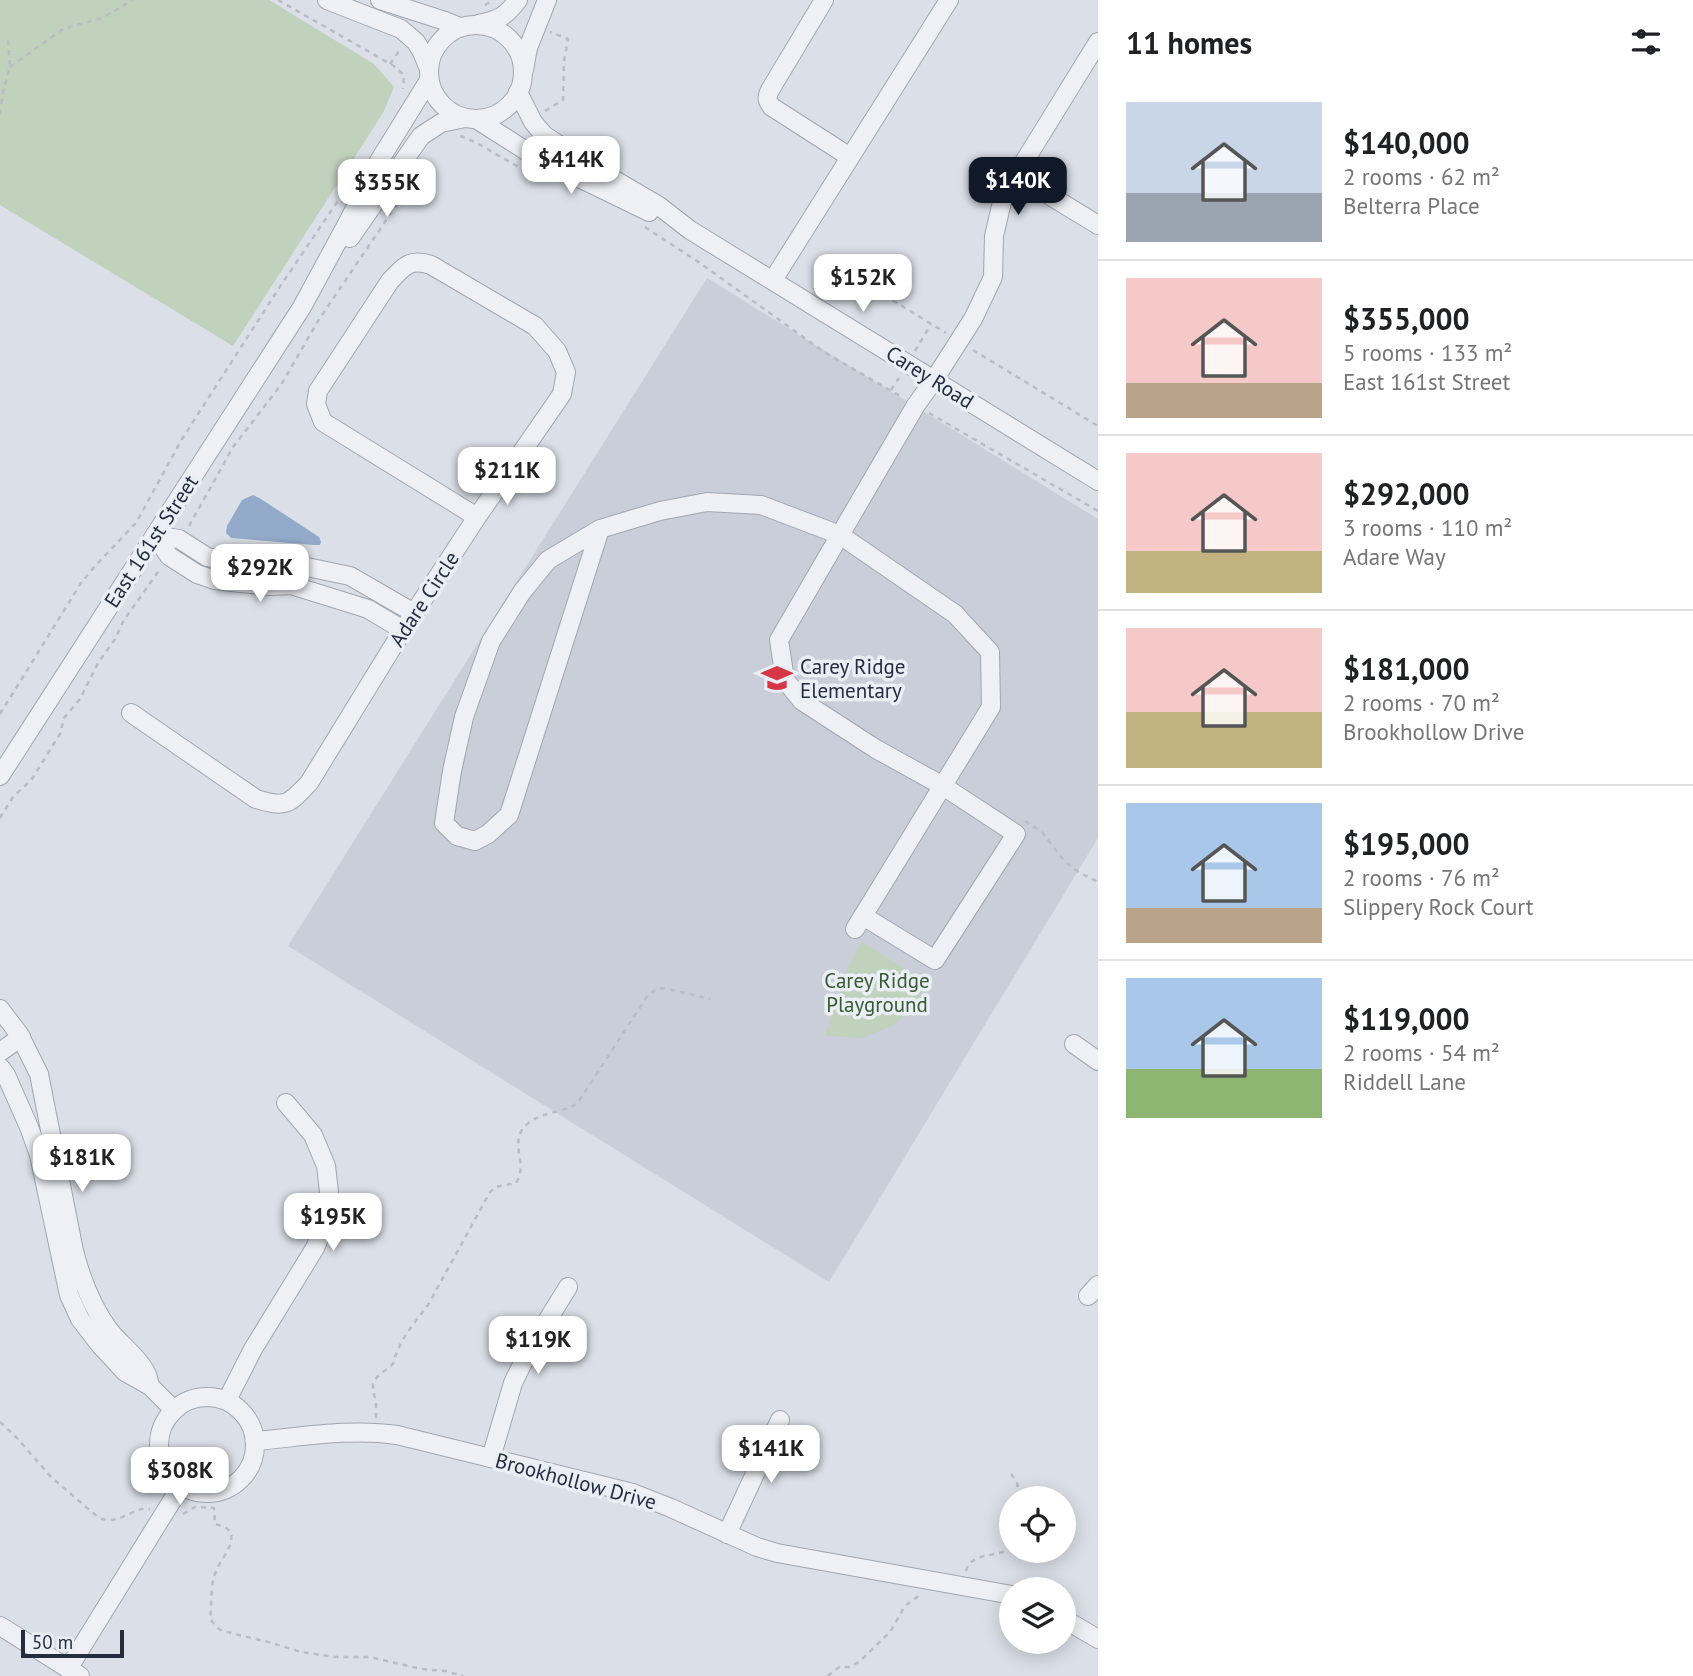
<!DOCTYPE html>
<meta charset="utf-8">
<style>
body{margin:0;font-family:"PT Sans",sans-serif;background:#f6f6f6;color:#202124;height:100vh;display:flex;flex-direction:column;font-size:26px;white-space:nowrap}
*{box-sizing:border-box;margin:0}
p{font-size:23px;color:#757577}
.icon{flex:none;width:38px;height:38px;fill:none;stroke:currentColor;stroke-width:2;stroke-linecap:round;stroke-linejoin:round}
.map{position:relative;flex:1;overflow:hidden}
.drawer{display:flex;flex-direction:column;background:#fff;width:595px}
.drawer>*{flex:none}
.fabs{position:absolute;left:999px;top:1486px;display:grid;gap:14px}
.fabs a{display:grid;place-items:center;width:77px;height:77px;border-radius:50%;background:#fff;box-shadow:0 4px 18px #0003;font-size:35px}
.scale{position:absolute;left:21px;bottom:18px;width:103px;box-sizing:border-box;padding-left:7px;border:4px solid #242c3e;border-top:0;font-size:19px;line-height:24px;white-space:nowrap;color:#242c3e;-webkit-text-stroke:5px #eaeef5;paint-order:stroke}
.price{position:absolute;translate:-50% -60px;padding:0 16px;border-radius:14px;background:#fff;color:#222;font-size:23px;line-height:46px;filter:drop-shadow(0 2px 4px #0008)}
.price::after{content:'';position:absolute;left:50%;top:42px;width:21px;height:16px;margin-left:-10px;background:inherit;clip-path:polygon(0 0,100% 0,50% 100%)}
.price.active{background:#111827;color:#fff}
ul{padding:0;list-style:none}
li{display:flex;align-items:center;gap:21px;height:175px;padding:0 28px}
li+li{border-top:2px solid #e0e0e0}
li span{display:grid;place-items:center;flex:none;width:196px;height:140px;border-radius:0px;color:#555}
li>.icon{margin-inline-start:auto}
span .icon{width:84px;height:84px;fill:#fffc;stroke-width:1}
li b{font-size:30px}
h2{display:flex;justify-content:space-between;align-items:center;height:84px;padding:0 28px;font-size:30px}
main{display:flex;flex:1;min-height:0}
.map>svg:first-child{display:block}
.built{fill:#c9ced9}
.green{fill:#c0d1bc}
.water{fill:#93aaca}
.lines{fill:none;stroke-linecap:round;stroke-linejoin:round}
.minor-casing{stroke:#a0a6b1;stroke-width:20}
.path{stroke:#b9bdc5;stroke-width:2.5;stroke-dasharray:5 5;stroke-linecap:butt}
.minor{stroke:#eef0f5;stroke-width:18}
.labels{text-anchor:middle;dominant-baseline:central;stroke-width:7;stroke-linejoin:round;paint-order:stroke}
.street-label{font-size:21px;fill:#242c3e;stroke:#eaeef5}
.poi-label{font-size:21px;fill:#242c3e;stroke:#eaeef5;text-anchor:start}
.park-label{font-size:21px;fill:#365a31;stroke:#eaeef5}
</style>
<main>
<div class="map">
<svg width="1098" height="1676" viewBox="0 0 1098 1676">
<rect width="100%" height="100%" fill="#dbdfe7"/>
<polygon class="built" points="707,278 1098,519 1098,838 829,1282 288,946"/>
<g class="green">
<polygon points="0,0 269,0 374,64 394,87 383,113 233,346 0,205"/>
<polygon points="862,942 927,983 913,1008 894,1025 862,1038 825,1036 850,963"/>
</g>
<polygon class="water" points="253,495 261,499 319,537 321,542 320,545 314,545 231,538 226,533 227,526 242,500"/>
<g class="lines">
<g class="minor-casing">
<g id="minor">
<polyline points="327,0 401,29 416,42 422,52 429,69"/>
<polyline points="380,0 445,21 460,27"/>
<path d="M824 0 770 90C766 98 767 101 772 107L850 157"/>
<path d="M478 24C499 20 505 17 518 0"/>
<circle cx="476" cy="72" r="47"/>
<polyline points="524,70 528,48 547,0"/>
<polyline points="518,92 533,122 544,135 584,162 659,206 690,230 1098,481"/>
<polyline points="476,119 534,156 649,212"/>
<polyline points="1016,175 1098,225"/>
<polyline points="350,238 421,136 441,123 465,118"/>
<polyline points="773,280 949,0"/>
<polyline points="600,529 509,815 488,834 475,841 457,836 444,823 452,771 464,717 491,641 522,592 548,560 600,529 660,511 707,502 761,505 840,535 779,640 785,680 802,701 876,749 943,786 1016,834 935,960 863,916"/>
<polyline points="155,535 179,539 207,557 231,562 302,566 350,576 414,613"/>
<polyline points="155,535 169,556 197,574 215,580 241,583 270,586 291,585 368,609 403,630"/>
<path d="M131 713 256 799C286 808 288 805 309 783L403 630 477 517 562 394 566 372 557 351 535 326 431 265C410 258 404 266 390 281L318 391 316 404 323 422 477 517"/>
<polyline points="0,776 302,307 348,222 379,161 429,80"/>
<polyline points="855,929 991,707 990,652 955,614 840,535 916,405 934,380 973,319 993,277 994,236 1002,202 1016,175 1098,42"/>
<path d="M0 1009 19 1034 39 1074 74 1251C81 1278 92 1307 109 1330 119 1343 138 1357 145 1371 148 1375 149 1382 150 1386"/>
<polyline points="1074,1044 1098,1061"/>
<polyline points="0,1052 21,1037"/>
<polyline points="0,1067 6,1075 29,1127 39,1155 69,1295 80,1319 100,1345 125,1372 150,1386 174,1410"/>
<polyline points="1088,1296 1098,1285"/>
<circle cx="207" cy="1445" r="48"/>
<polyline points="227,1400 253,1349 315,1248 326,1222 329,1192 326,1166 313,1135 286,1103"/>
<path d="M256 1441C302 1437 350 1428 397 1435L633 1493 671 1508 757 1547 777 1553 1012 1595"/>
<polyline points="491,1458 513,1383 528,1352 568,1287"/>
<polyline points="727,1534 780,1420"/>
<polyline points="1064,1619 1098,1639"/>
<polyline points="0,1626 80,1676"/>
<polyline points="68,1669 181,1486"/>
</g>
</g>
<g class="path">
<polyline points="278,0 394,66 404,75 403,89"/>
<polyline points="485,5 494,0"/>
<polyline points="390,64 400,50"/>
<polyline points="10,67 63,29 102,18 133,0"/>
<polyline points="545,111 563,100 564,61 568,39 550,32"/>
<polyline points="0,114 3,92 10,67 8,39"/>
<path d="M460 136C482 143 501 159 522 168"/>
<polyline points="645,227 700,263 824,352 902,397"/>
<polyline points="833,264 946,333"/>
<polyline points="973,350 1098,426"/>
<polyline points="915,351 931,324"/>
<polyline points="891,390 899,378"/>
<polyline points="929,413 1098,511"/>
<polyline points="189,526 233,447 281,385 318,321 395,207 406,188"/>
<polyline points="0,714 81,583 95,566 136,523 182,439 281,285 344,192"/>
<polyline points="0,818 13,797 32,779 60,734 64,718 80,699 98,663 115,639 124,620 160,569"/>
<polyline points="1025,821 1042,832 1065,862 1080,873 1098,882"/>
<path d="M376 1418V1401L373 1391V1384L377 1377 393 1364 397 1351 406 1334 428 1305 490 1192 496 1187 516 1183C530 1163 505 1139 530 1122 542 1113 562 1112 577 1104L646 998C651 992 656 989 664 988L710 999"/>
<path d="M0 1422 17 1438 51 1477 99 1518C122 1526 131 1506 150 1509"/>
<polyline points="1011,1474 1017,1483 1020,1498"/>
<path d="M183 1514 195 1507 214 1508 215 1524 225 1527 231 1532C234 1549 220 1558 215 1574 210 1587 212 1605 210 1619L219 1629 223 1631 272 1643 301 1652 335 1657H370L421 1669 445 1671 463 1676"/>
<polyline points="1012,1516 1010,1518 1012,1527"/>
<path d="M966 1571C973 1549 999 1560 1012 1546"/>
<polyline points="828,1676 839,1667 850,1667 860,1661 890,1632 905,1606 920,1595"/>
</g>
<use href="#minor" class="minor"/>
</g>
<defs>
<g id="school-bare" transform="scale(2.415)"><path d="M0-5L7-2L0 1L-7-2ZM-4 1L0 2.5L4 1V4Q0 6-4 4Z" fill="#d63645" stroke="#eaeef5" stroke-width="2.5" paint-order="stroke"/></g>
</defs>
<g fill-rule="evenodd">
<use href="#school-bare" x="777" y="678"/>
</g>
<g class="labels">
<g class="street-label">
<text transform="translate(930 377) rotate(32)">Carey Road</text>
<text transform="translate(151 541) rotate(-57)">East 161st Street</text>
<text transform="translate(424 599) rotate(-57)">Adare Circle</text>
<text transform="translate(576 1481) rotate(15)">Brookhollow Drive</text>
</g>
<g class="poi-label">
<text x="800" y="666">Carey Ridge<tspan x="800" dy="24">Elementary</tspan></text>
</g>
<g class="park-label">
<text x="877" y="980">Carey Ridge<tspan x="877" dy="24">Playground</tspan></text>
</g>
</g>
</svg>
<div class="fabs">
<a><svg class="icon" aria-label="locate" viewBox="0 0 24 24"><circle cx="12" cy="12" r="6"/><path d="M12 2v4M12 18v4M2 12h4M18 12h4"/></svg></a>
<a><svg class="icon" aria-label="layers" viewBox="0 0 24 24"><path d="M12 4l9 5-9 5-9-5zM3 14l9 5 9-5"/></svg></a>
</div>
<div class="scale">50 m</div>
<b class="price" style="left:571px;top:196px">$414K</b>
<b class="price active" style="left:1018px;top:217px">$140K</b>
<b class="price" style="left:387px;top:219px">$355K</b>
<b class="price" style="left:863px;top:314px">$152K</b>
<b class="price" style="left:507px;top:507px">$211K</b>
<b class="price" style="left:260px;top:604px">$292K</b>
<b class="price" style="left:82px;top:1194px">$181K</b>
<b class="price" style="left:333px;top:1253px">$195K</b>
<b class="price" style="left:538px;top:1376px">$119K</b>
<b class="price" style="left:771px;top:1485px">$141K</b>
<b class="price" style="left:180px;top:1507px">$308K</b>
</div>
<section class="drawer">
<h2>11 homes<svg class="icon" aria-label="filters" viewBox="0 0 24 24"><path d="M4 7h16M4 17h16"/><circle cx="9" cy="7" r="2"/><circle cx="15" cy="17" r="2"/></svg></h2>
<ul>
<li><span style="background:linear-gradient(#c9d6e8 65%,#9aa5b1 0)"><svg class="icon" aria-label="home" viewBox="0 0 24 24"><path d="M3 11l9-7 9 7M6 9v11h12V9"/></svg></span><div><b>$140,000</b><p>2 rooms · 62 m²</p><p>Belterra Place</p></div></li>
<li><span style="background:linear-gradient(#f6c9c9 75%,#b9a48a 0)"><svg class="icon" aria-label="home" viewBox="0 0 24 24"><path d="M3 11l9-7 9 7M6 9v11h12V9"/></svg></span><div><b>$355,000</b><p>5 rooms · 133 m²</p><p>East 161st Street</p></div></li>
<li><span style="background:linear-gradient(#f6c9c9 70%,#c2b280 0)"><svg class="icon" aria-label="home" viewBox="0 0 24 24"><path d="M3 11l9-7 9 7M6 9v11h12V9"/></svg></span><div><b>$292,000</b><p>3 rooms · 110 m²</p><p>Adare Way</p></div></li>
<li><span style="background:linear-gradient(#f6c9c9 60%,#c2b280 0)"><svg class="icon" aria-label="home" viewBox="0 0 24 24"><path d="M3 11l9-7 9 7M6 9v11h12V9"/></svg></span><div><b>$181,000</b><p>2 rooms · 70 m²</p><p>Brookhollow Drive</p></div></li>
<li><span style="background:linear-gradient(#a9c7e8 75%,#b9a48a 0)"><svg class="icon" aria-label="home" viewBox="0 0 24 24"><path d="M3 11l9-7 9 7M6 9v11h12V9"/></svg></span><div><b>$195,000</b><p>2 rooms · 76 m²</p><p>Slippery Rock Court</p></div></li>
<li><span style="background:linear-gradient(#a9c7e8 65%,#8fb573 0)"><svg class="icon" aria-label="home" viewBox="0 0 24 24"><path d="M3 11l9-7 9 7M6 9v11h12V9"/></svg></span><div><b>$119,000</b><p>2 rooms · 54 m²</p><p>Riddell Lane</p></div></li>
</ul>
</section>
</main>
